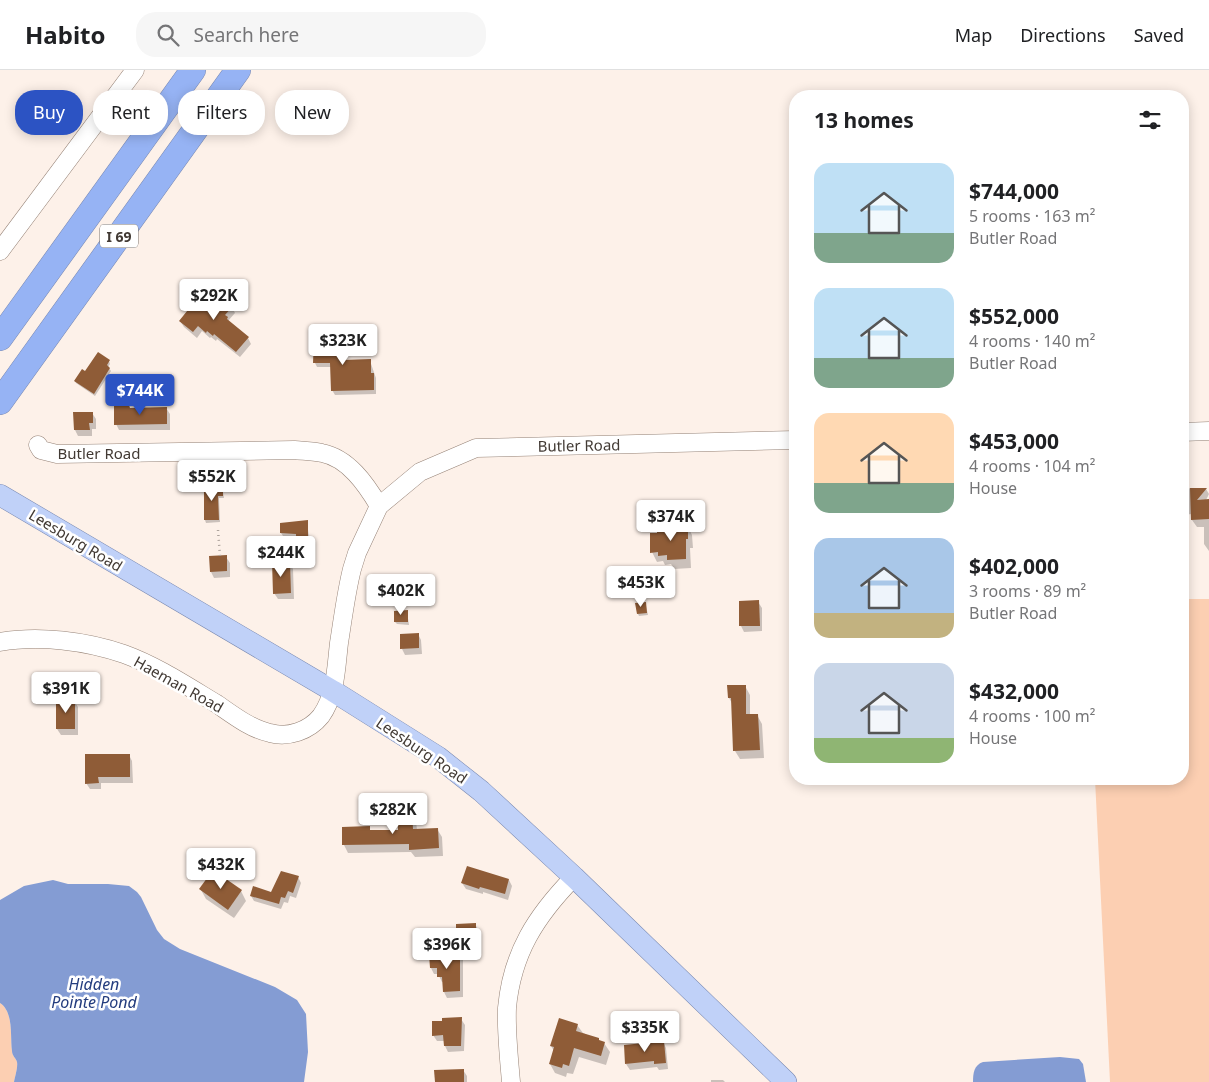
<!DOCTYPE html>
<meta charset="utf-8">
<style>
body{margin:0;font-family:"Noto Sans",sans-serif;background:#f6f6f6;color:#202124;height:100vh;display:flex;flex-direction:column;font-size:19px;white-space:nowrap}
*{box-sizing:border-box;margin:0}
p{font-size:16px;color:#757577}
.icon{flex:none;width:28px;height:28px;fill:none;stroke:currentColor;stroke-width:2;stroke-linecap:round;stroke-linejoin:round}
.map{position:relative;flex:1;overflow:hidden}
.sheet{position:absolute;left:789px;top:20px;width:400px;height:695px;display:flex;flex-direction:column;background:#fff;border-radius:20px;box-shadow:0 2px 12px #0003}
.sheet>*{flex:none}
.top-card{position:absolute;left:15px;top:20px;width:475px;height:45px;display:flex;gap:10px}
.price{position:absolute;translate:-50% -42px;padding:0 11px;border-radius:5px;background:#fff;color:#222;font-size:16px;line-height:32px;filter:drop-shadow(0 1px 2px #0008)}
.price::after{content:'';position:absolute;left:50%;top:30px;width:15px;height:11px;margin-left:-8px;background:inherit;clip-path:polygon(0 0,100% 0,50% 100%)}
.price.current{background:#2c53c3;color:#fff}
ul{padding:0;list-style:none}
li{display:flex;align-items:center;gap:15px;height:125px;padding:0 25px}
li span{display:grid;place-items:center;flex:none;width:140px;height:100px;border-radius:15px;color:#555}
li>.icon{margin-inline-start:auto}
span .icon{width:60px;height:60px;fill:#fffc;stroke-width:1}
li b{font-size:21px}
h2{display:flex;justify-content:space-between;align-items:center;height:60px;padding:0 25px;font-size:21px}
.pill{padding:0 18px;border-radius:20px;background:#fff;box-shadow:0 2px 12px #0003;font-size:18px;line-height:45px}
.pill.current{background:#2c53c3;color:#fff}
header{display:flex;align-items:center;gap:30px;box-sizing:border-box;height:70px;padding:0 25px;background:#fff;border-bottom:1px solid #e0e0e0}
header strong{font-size:24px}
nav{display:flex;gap:28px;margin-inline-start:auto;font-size:18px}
.search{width:350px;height:45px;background:#f6f6f6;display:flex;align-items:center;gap:12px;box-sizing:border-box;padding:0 18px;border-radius:20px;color:#757577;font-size:19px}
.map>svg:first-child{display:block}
.green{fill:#fccfb2}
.water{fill:#849cd3}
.shadow{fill:#0003}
.building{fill:#8f5c37}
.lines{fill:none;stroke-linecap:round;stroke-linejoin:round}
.minor-casing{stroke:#958276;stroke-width:19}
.major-casing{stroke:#7989b1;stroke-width:22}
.highway-casing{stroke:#7989b1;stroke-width:26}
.path{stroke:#ada39c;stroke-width:2.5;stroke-dasharray:1 4;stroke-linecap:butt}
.minor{stroke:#fff;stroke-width:18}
.major{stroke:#c0d1f8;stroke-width:21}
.highway{stroke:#96b3f4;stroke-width:25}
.labels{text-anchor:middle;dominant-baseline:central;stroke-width:5;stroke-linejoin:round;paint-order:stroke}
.shield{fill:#fff;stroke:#7b7571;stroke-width:1}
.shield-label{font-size:14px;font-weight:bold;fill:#423a34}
.street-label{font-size:15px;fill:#423a34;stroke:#fff}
.water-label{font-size:16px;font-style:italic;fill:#243d7e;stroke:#fff}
</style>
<header>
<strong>Habito</strong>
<div class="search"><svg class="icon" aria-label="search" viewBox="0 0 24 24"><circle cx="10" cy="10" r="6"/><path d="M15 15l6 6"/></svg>Search here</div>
<nav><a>Map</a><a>Directions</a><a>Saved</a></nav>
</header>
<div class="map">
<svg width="1209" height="1012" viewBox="0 0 1209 1012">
<rect width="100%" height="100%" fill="#fdf1e9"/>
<g class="green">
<polygon points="1183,529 1209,529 1209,1012 1110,1012 1095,709 1182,709"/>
<path d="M0 933C14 942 10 967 12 981 12 986 16 988 17 992 18 997 15 1007 14 1012H0Z"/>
</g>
<g class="water">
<path d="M53 810 68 814H108L129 816 137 822 141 827 157 860 164 869 180 879 275 917 297 930 306 944 308 982 304 1012H14C15 1007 18 997 17 992 16 988 12 986 12 981 10 967 14 942 0 933V830L24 816Z"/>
<path d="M1060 987 1079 989 1083 994 1086 1012H973C973 1003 974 995 983 992Z"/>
</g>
<g class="shadow">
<polygon points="214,237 232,237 235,243 228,251 248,268 251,274 240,287 217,269 216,271 211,267 210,268 202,261 197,268 184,257 180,251"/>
<polygon points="341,268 345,279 345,291 370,291 376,308 376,324 335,325 332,320 332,297 317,297 315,293"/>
<polygon points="109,291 110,294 108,297 111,301 95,326 76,313 75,311 86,303"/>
<polygon points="166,338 170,344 170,360 119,360 116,354 131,339"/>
<polygon points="92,343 96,349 96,359 92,359 92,366 78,366 75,360"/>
<polygon points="222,417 224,428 219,428 220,452 206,453 205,450 205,418"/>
<polygon points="1182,418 1206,419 1209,424 1206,430 1209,430 1209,481 1204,474 1204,457 1197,457 1192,450 1192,444 1182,445"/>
<polygon points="307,451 309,468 298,468 297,466 283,466 281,463"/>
<polygon points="687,455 692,465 693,478 690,478 691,498 674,499 671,494 665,495 663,491 657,492 652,482 658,464"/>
<polygon points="226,487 230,493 230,507 214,508 211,502"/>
<polygon points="289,493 293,499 294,529 278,529 274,523"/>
<polygon points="758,532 762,538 762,561 744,562 741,556"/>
<polygon points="646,536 648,545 639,546 638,544"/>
<polygon points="407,542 409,555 397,554 395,552"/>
<polygon points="418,564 421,570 422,584 405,585 402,579"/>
<polygon points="792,604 795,604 795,614 791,611"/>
<polygon points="745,616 750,625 750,645 757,645 762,654 764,688 740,689 735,681 733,635 729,628 729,617"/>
<polygon points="74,631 78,637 78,665 61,665 57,659"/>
<polygon points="129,685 132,691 133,713 101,713 101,719 90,719 86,713"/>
<polygon points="412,743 416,751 417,760 437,759 442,767 443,786 415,787 411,782 348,783 344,775 343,758 369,758 371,762 399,761"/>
<polygon points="298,807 301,813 296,828 290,826 288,833 284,832 281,839 254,831 251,826 272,824"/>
<polygon points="509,810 512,816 508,830 483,822 483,824 466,819 462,813"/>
<polygon points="201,820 241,821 246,831 234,848 206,829"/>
<polygon points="475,854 478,860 479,875 460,875 457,869 457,855"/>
<polygon points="460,884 463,890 463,927 447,928 444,922 444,912 442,912 438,904 434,904 431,898"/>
<polygon points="461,949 465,955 464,981 448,982 445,976 445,971 437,971 433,965"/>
<polygon points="577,955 583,963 604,973 610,982 606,995 579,987 573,1004 567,1003 566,1007 555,1003 550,994 554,981 551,976"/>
<polygon points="663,972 666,978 668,999 659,1000 657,997 630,1000 626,994"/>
<polygon points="463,1000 467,1006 467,1012 436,1012"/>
<polygon points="711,1010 723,1010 725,1012 711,1012"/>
</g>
<g class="building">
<polygon points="200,225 213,235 221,226 233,236 225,245 228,247 227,249 249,267 236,282 214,264 213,266 207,261 206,263 198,256 193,262 179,251"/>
<polygon points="314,267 341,267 341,273 343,273 343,290 371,289 371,303 374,303 374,320 331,321 330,293 313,293"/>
<polygon points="98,282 110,290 107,295 110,298 94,324 74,311 82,299 85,301"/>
<polygon points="114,335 129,335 130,338 167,337 167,354 114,355"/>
<polygon points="73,342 93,342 93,353 89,353 90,360 74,360"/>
<polygon points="223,416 223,426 218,426 219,450 204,450 204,417"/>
<polygon points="1190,418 1207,418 1197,430 1209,429 1209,449 1191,450"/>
<polygon points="308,450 308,466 296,466 296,464 280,463 280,453"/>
<polygon points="681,453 688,454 688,469 686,469 686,489 667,490 667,485 658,486 658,482 650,483 650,463 657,463 657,460 668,459 668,454"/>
<polygon points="227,485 227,501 210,502 209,486"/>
<polygon points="272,492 290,492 291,523 273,524"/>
<polygon points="759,530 760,556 739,556 739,531"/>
<polygon points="646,532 647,543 637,544 635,533"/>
<polygon points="408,540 408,552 394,552 394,541"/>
<polygon points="419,563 419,578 400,579 400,564"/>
<polygon points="727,615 746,615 746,644 758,644 760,680 733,681 731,628 728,628"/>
<polygon points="75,629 75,659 56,659 56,630"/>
<polygon points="85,684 130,684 130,707 98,707 99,713 85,714"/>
<polygon points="412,742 413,759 438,758 439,778 409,780 409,774 342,775 342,757 370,756 370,760 398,760 397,743"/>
<polygon points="467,796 509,809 505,824 480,817 479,819 461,813"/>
<polygon points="213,800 242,820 228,840 199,819"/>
<polygon points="281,801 299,806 293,823 288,821 285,828 281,827 279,834 250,826 253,816 271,822"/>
<polygon points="476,853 476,869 456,869 456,854"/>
<polygon points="460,883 460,921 443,922 442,907 437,907 437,898 430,898 429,884"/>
<polygon points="462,947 461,976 444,976 443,965 432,966 432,951 442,951 442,948"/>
<polygon points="559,948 578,954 576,961 599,968 599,970 605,972 601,986 574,978 569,996 563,994 562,998 549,994 554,977 550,976"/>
<polygon points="664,971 666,993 654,994 654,991 625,994 624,975"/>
<polygon points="464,999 464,1012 435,1012 434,1000"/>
</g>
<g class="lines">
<g class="minor-casing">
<g id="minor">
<polyline points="0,181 135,0"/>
<polyline points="1182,362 1209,361"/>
<path d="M38 375 41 380 57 384 294 380C303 381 313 381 322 383 348 388 366 414 379 436"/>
<path d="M0 572C39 565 86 571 124 584 157 596 187 616 217 634 233 645 251 659 270 663 288 668 309 661 321 646 336 625 336 598 339 573 343 548 346 523 352 499L357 483 379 436 420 402 476 378 795 370"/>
<path d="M511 1012C509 988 506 962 507 938 512 883 536 846 574 807"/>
</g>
</g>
<g class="major-casing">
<polyline id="major" points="0,425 333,621 438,687 481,721 574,807 786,1012"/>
</g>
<g class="highway-casing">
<g id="highway">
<polyline points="0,268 193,0"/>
<polyline points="0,332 238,0"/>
</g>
</g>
<polyline class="path" points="218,460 220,486"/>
<use href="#minor" class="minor"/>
<use href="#major" class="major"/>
<use href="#highway" class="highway"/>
</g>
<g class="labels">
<rect class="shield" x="100" y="154.5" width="38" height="23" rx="4"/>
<g class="shield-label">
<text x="119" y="166">I 69</text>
</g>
<g class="street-label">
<text transform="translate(579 375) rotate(-1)">Butler Road</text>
<text x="99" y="383">Butler Road</text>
<text transform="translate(76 470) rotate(31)">Leesburg Road</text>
<text transform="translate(179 614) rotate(29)">Haeman Road</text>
<text transform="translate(422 680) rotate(34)">Leesburg Road</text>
</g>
<g class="water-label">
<text x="94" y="914">Hidden<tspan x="94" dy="18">Pointe Pond</tspan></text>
</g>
</g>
</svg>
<b class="price" style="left:214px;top:251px">$292K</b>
<b class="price" style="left:343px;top:296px">$323K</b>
<b class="price current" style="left:140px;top:346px">$744K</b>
<b class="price" style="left:212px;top:432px">$552K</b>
<b class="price" style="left:671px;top:472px">$374K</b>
<b class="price" style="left:281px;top:508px">$244K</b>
<b class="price" style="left:641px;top:538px">$453K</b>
<b class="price" style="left:401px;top:546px">$402K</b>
<b class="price" style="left:66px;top:644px">$391K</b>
<b class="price" style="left:393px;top:765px">$282K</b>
<b class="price" style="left:221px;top:820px">$432K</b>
<b class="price" style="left:447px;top:900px">$396K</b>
<b class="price" style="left:645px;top:983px">$335K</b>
<div class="top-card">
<a class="pill current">Buy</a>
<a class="pill">Rent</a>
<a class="pill">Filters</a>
<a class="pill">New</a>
</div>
<section class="sheet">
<h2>13 homes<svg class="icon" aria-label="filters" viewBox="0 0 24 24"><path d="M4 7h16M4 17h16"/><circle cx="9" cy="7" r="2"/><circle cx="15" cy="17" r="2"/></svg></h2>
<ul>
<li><span style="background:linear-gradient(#bfe0f5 70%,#7fa58c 0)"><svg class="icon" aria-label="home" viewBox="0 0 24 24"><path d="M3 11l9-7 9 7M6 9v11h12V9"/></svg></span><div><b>$744,000</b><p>5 rooms · 163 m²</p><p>Butler Road</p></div></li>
<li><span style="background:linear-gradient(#bfe0f5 70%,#7fa58c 0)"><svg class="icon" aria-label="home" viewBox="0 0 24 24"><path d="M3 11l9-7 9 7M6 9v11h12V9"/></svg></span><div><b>$552,000</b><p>4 rooms · 140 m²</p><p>Butler Road</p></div></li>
<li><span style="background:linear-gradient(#ffd9b3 70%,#7fa58c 0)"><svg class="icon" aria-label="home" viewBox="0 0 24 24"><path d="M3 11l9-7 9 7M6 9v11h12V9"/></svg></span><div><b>$453,000</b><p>4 rooms · 104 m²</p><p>House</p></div></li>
<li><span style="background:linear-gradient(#a9c7e8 75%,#c2b280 0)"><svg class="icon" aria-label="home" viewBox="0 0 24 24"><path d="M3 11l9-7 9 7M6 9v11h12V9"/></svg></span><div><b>$402,000</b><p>3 rooms · 89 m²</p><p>Butler Road</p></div></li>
<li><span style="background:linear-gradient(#c9d6e8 75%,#8fb573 0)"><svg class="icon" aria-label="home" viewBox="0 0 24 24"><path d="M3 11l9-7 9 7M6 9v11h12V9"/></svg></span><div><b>$432,000</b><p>4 rooms · 100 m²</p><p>House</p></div></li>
</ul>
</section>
</div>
